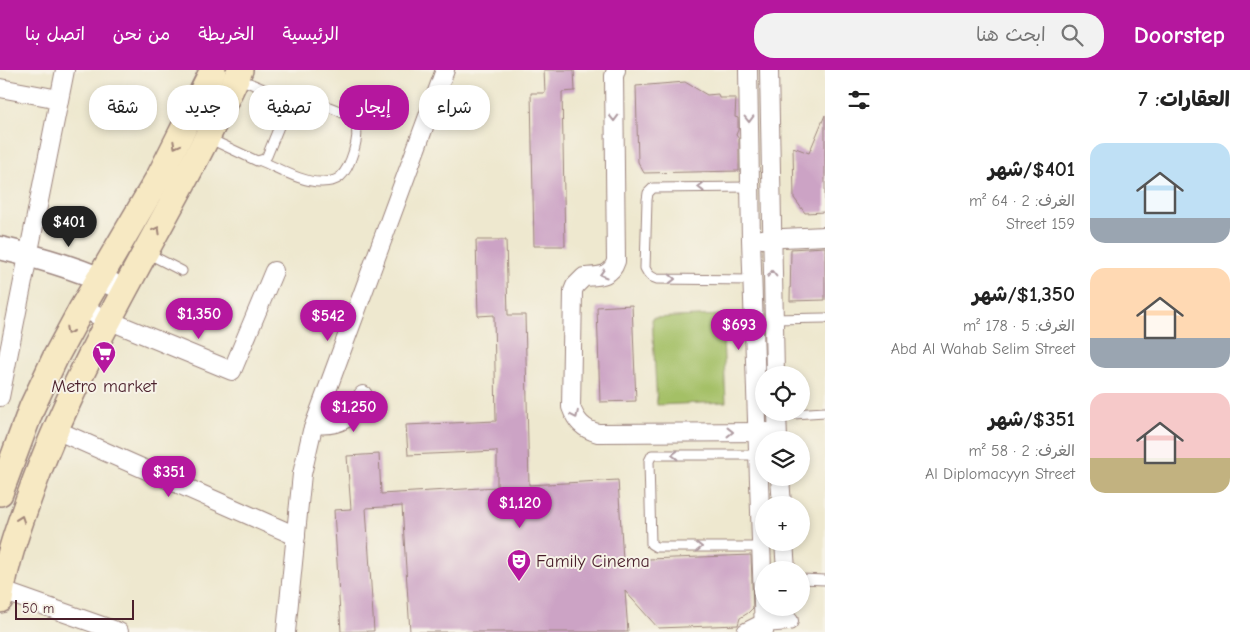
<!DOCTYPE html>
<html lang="ar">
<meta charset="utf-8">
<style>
body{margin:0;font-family:"Comic Neue","Playpen Sans Arabic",sans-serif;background:#f2f2f2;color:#222;direction:rtl;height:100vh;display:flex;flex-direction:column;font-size:19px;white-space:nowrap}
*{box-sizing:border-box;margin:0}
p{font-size:16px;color:#767676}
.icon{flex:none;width:28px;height:28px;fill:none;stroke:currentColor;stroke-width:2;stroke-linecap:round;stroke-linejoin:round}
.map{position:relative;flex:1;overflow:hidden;direction:ltr}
.drawer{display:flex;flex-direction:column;background:#fff;width:425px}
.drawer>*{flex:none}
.top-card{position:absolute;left:15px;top:15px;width:475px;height:45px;direction:rtl;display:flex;gap:10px}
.tools{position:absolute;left:755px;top:296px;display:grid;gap:10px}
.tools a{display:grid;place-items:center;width:55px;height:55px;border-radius:50%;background:#fff;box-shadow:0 2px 8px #0003;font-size:25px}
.scale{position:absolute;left:15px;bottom:12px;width:119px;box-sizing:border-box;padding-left:5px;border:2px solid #4a1f2b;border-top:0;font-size:14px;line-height:18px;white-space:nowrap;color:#4a1f2b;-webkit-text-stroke:4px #f7f3e8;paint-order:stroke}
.price{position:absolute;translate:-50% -42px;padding:0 11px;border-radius:18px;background:#b5179e;color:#fff;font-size:16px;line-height:32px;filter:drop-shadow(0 1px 2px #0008)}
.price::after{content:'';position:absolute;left:50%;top:30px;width:15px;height:11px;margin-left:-8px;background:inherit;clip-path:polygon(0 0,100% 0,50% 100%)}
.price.current{background:#222;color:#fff}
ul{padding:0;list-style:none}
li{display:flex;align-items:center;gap:15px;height:125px;padding:0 20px}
li span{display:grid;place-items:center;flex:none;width:140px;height:100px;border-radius:15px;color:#555}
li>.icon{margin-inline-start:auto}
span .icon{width:60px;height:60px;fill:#fffc;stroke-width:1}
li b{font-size:21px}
h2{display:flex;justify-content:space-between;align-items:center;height:60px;padding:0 20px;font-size:21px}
.tag{padding:0 18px;border-radius:20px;background:#fff;box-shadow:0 2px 8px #0003;font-size:18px;line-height:45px}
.tag.current{background:#b5179e;color:#fff}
header{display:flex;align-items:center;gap:30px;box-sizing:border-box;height:70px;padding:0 25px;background:#b5179e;color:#fff}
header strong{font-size:24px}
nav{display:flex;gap:28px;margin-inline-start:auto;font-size:18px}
.search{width:350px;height:45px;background:#f2f2f2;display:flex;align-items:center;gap:12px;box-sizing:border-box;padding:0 18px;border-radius:20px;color:#767676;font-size:19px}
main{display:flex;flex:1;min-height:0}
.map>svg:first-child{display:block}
.green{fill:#a4c066;stroke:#777048}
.building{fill:#cca3c5}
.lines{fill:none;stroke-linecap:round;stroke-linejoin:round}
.service-casing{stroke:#9c847d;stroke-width:11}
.minor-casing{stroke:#9c847d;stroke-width:20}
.tertiary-casing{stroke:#9c847d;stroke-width:25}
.secondary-casing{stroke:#9c847d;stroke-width:28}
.service{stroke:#fff;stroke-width:9}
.minor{stroke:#fff;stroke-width:18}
.tertiary{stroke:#fff;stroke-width:22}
.secondary{stroke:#f7e9c3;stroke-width:25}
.oneway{stroke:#ae9aa0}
.oneway2{stroke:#a08477}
.labels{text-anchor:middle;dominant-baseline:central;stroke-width:4;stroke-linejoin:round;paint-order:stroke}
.poi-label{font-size:18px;fill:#4a1f2b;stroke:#f7f3e8}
</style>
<header>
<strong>Doorstep</strong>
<div class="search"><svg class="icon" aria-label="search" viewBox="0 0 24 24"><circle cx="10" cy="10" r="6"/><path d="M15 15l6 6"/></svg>ابحث هنا</div>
<nav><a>الرئيسية</a><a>الخريطة</a><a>من نحن</a><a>اتصل بنا</a></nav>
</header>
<main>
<section class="drawer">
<h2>العقارات: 7<svg class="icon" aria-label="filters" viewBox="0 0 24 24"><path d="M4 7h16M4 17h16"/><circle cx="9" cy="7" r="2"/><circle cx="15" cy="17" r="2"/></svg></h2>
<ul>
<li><span style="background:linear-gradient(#bfe0f5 75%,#9aa5b1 0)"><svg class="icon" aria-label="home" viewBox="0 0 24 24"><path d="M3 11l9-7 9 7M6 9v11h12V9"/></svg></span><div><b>$401/شهر</b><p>الغرف: 2 · 64 m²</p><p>Street 159</p></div></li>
<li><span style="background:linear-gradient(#ffd9b3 70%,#9aa5b1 0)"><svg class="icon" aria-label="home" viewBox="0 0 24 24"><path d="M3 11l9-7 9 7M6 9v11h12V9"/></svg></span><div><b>$1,350/شهر</b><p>الغرف: 5 · 178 m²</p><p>Abd Al Wahab Selim Street</p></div></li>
<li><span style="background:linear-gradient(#f6c9c9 65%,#c2b280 0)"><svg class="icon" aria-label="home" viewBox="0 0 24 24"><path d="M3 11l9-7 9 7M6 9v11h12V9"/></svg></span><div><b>$351/شهر</b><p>الغرف: 2 · 58 m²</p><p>Al Diplomacyyn Street</p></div></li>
</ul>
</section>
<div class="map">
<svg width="825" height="562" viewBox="0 0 825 562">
<rect width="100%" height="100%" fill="#f7f3e8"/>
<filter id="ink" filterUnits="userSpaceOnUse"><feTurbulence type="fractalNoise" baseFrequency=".02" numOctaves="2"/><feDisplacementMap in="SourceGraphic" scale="10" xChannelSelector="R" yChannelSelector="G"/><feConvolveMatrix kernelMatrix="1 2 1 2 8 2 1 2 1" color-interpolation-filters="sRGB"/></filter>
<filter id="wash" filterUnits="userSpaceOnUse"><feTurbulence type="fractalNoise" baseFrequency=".0096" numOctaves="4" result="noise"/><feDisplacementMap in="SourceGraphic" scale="20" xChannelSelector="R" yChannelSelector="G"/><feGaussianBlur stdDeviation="1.12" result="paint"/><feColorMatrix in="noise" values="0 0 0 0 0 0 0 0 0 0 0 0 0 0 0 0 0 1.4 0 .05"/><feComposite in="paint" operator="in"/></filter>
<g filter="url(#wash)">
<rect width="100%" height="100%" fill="#eee8cf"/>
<polygon class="green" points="722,245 726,332 657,335 652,248"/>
<g id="blocks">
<g class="building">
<polygon points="544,0 574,0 575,21 562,22 565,176 534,176 531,23 545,23"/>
<polygon points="685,12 707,25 718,24 719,28 736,28 735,47 738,48 738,60 736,65 739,69 739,101 644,103 638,92 636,16"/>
<polygon points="825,45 825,142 805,143 794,128 793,77 809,83"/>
<polygon points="476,170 506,170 508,245 525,245 529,415 618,410 623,490 751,485 753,538 748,543 740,548 738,555 658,558 625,521 628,562 410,562 402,436 366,438 374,561 341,562 334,440 351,439 347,386 379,384 381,424 497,417 497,381 408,385 406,355 496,351 494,245 478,246"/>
<polygon points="825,177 825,230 790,231 791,179"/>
<polygon points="632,235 636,331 600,332 597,237"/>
</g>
</g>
</g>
<g filter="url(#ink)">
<use href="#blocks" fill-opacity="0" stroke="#9c847d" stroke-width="1"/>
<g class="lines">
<g class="service-casing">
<g id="service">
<polyline points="208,68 257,91 264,89 267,86 287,37 285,29 281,26 237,8"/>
<path d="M261 91C278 98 303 113 322 112 328 112 335 111 340 107 350 98 361 66 355 54 345 37 303 29 285 29"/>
<path d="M750 117 653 118 648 123 647 130 645 198C648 204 650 207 657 209L753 210"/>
<polyline points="147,183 182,201"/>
<polyline points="773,249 825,248"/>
<polyline points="777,345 825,342"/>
<polyline points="759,385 652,385 649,391 651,474 656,477 760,477"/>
<polyline points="801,509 825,510"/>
</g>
</g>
<g class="minor-casing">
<g id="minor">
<path d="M616 0 614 6 616 191C611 207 599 206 584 207L575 216 573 221 571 337C576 351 583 359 598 363L777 362"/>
<polyline points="748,0 751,169 764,562"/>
<polyline points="769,0 775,305"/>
<polyline points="0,18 59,29"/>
<polyline points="762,169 825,166"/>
<polyline points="82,238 108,250 232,301 274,201"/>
<polyline points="0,327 65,0"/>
<polyline points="777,342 778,370"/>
<path d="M315 354C339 357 355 347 363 325"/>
<polyline points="56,360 296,466"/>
<polyline points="780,408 782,435"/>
<polyline points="784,472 786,500"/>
<polyline points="0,520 119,562"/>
<polyline points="286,562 302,404 312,361 445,0"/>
<polyline points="746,562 764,553 789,551"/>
</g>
</g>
<g class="tertiary-casing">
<path id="tertiary" d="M0 178C42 188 85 200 124 220"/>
</g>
<g class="secondary-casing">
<g id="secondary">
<polyline points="0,423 32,337 56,286 82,238 160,105 213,0"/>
<path d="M0 530C6 489 21 450 35 411 89 266 176 139 240 0"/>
</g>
</g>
<use href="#service" class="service"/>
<use href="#minor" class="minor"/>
<use href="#tertiary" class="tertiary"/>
<use href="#secondary" class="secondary"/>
</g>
<defs><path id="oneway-chevron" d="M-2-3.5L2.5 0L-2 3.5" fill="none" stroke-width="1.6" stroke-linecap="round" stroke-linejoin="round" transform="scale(1.25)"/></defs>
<g class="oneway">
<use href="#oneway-chevron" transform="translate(614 48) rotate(89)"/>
<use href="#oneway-chevron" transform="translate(749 49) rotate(89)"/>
<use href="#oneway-chevron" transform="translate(701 117) rotate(179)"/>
<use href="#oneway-chevron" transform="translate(603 204) rotate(163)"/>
<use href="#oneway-chevron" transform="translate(772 204) rotate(-91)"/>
<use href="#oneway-chevron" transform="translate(672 209) rotate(1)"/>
<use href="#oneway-chevron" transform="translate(575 345) rotate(64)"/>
<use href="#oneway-chevron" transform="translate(730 362)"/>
<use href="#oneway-chevron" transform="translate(675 385) rotate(-180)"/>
<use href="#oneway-chevron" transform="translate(699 477)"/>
</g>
<g class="oneway2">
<use href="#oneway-chevron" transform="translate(176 75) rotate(118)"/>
<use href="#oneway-chevron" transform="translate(157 160) rotate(-61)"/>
<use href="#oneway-chevron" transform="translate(69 261) rotate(118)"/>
<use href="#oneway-chevron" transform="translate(21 449) rotate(-71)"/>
</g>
</g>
<defs>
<g id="supermarket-pin" transform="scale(1.25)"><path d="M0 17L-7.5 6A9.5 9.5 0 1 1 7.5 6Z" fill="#b5179e" stroke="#f7f3e8"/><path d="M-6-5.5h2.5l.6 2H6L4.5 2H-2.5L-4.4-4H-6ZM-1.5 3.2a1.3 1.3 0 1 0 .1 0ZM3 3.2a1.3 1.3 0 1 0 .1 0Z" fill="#fff"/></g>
<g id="theatre-pin" transform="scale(1.25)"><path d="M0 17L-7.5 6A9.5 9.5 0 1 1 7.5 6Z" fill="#b5179e" stroke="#f7f3e8"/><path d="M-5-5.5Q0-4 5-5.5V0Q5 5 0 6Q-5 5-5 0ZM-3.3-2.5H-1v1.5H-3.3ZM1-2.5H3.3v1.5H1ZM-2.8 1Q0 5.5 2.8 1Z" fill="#fff"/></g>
</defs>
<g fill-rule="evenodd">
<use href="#supermarket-pin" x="104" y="283"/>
<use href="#theatre-pin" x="519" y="491"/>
</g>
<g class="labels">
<g class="poi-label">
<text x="104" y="316">Metro market</text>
<text x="536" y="491" text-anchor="start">Family Cinema</text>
</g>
</g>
</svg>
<div class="tools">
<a><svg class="icon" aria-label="locate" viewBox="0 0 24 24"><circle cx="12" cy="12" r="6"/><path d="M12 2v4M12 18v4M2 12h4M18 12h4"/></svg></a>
<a><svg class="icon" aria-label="layers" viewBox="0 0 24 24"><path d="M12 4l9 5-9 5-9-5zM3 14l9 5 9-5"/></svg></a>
<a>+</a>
<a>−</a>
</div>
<div class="scale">50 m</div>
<b class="price current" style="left:69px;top:178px">$401</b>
<b class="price" style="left:199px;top:270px">$1,350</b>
<b class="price" style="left:328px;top:272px">$542</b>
<b class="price" style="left:739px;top:281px">$693</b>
<b class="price" style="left:354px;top:363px">$1,250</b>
<b class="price" style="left:169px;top:428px">$351</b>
<b class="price" style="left:520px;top:459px">$1,120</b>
<div class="top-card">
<a class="tag">شراء</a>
<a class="tag current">إيجار</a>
<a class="tag">تصفية</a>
<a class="tag">جديد</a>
<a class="tag">شقة</a>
</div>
</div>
</main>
